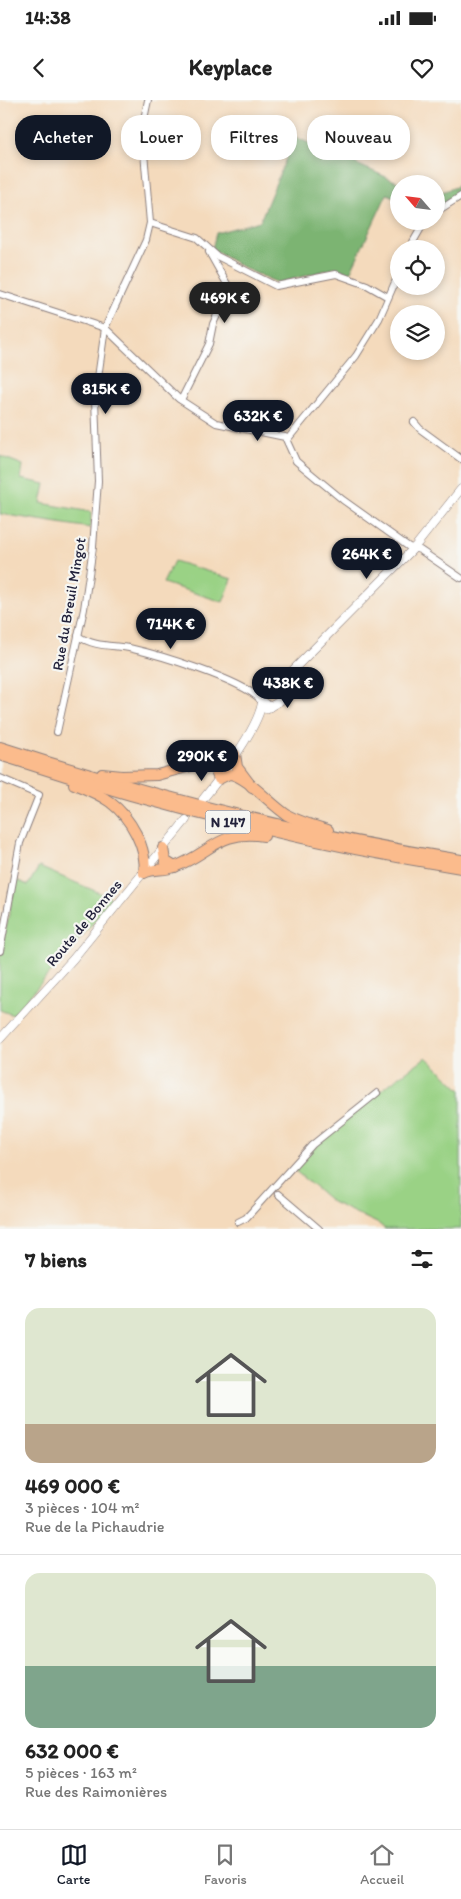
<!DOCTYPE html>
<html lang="fr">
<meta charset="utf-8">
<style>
body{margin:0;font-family:Itim,sans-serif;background:#f6f6f6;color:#222;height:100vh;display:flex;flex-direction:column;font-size:19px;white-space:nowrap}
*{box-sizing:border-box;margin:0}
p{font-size:16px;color:#767676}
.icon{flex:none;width:28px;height:28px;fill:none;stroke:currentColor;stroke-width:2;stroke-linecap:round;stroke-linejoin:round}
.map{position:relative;height:1129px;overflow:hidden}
.drawer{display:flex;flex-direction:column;background:#fff;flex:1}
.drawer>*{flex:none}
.banner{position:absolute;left:15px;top:15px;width:431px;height:45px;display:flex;gap:10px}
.needle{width:32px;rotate:298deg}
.tools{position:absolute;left:390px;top:75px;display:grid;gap:10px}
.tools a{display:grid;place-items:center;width:55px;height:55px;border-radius:50%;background:#fff;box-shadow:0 2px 8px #0003;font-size:25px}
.price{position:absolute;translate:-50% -42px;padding:0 11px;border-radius:18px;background:#111827;color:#fff;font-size:16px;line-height:32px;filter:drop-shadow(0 1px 2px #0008)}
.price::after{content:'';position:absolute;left:50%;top:30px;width:15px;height:11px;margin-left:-8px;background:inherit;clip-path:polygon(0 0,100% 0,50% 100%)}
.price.selected{background:#222;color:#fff}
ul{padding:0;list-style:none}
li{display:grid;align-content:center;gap:10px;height:265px;padding:0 25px}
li+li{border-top:1px solid #e0e0e0}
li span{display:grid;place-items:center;height:155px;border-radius:15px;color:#555}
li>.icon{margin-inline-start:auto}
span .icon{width:90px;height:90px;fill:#fffc;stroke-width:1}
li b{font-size:21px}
h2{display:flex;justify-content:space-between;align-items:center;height:60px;padding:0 25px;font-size:21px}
.pill{padding:0 18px;border-radius:20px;background:#fff;box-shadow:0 2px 8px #0003;font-size:18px;line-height:45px}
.pill.selected{background:#111827;color:#fff}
.status{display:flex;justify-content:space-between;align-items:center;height:35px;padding:0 25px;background:#fff;direction:ltr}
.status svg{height:14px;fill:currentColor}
header{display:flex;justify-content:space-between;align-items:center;height:65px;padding:0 25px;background:#fff;font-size:22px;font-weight:800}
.dock{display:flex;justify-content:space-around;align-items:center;height:70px;border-top:1px solid #e0e0e0;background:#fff;font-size:14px;color:#767676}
.dock a{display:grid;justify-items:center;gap:2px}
.dock .selected{color:#111827}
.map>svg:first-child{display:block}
.green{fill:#9ad285;stroke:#5e7a60}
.forest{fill:#7bb472;stroke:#4e6b56}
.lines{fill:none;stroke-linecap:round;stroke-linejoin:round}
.minor-casing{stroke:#8b7e7c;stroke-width:8}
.tertiary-casing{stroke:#8b7e7c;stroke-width:9}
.trunk-casing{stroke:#8b7e7c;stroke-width:12}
.minor{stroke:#fff;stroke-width:6}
.tertiary{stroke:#fff;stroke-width:8}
.trunk{stroke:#fbbb8c;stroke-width:10}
.labels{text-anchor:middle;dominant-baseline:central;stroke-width:4.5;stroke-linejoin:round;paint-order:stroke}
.shield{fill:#f6f6f2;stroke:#626272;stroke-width:1}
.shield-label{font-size:14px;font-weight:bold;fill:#22223b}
.street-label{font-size:15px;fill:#22223b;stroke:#f6f6f2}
</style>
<div class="status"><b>14:38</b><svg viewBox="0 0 49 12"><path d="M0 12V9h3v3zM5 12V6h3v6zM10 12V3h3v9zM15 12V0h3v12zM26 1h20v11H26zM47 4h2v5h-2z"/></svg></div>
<header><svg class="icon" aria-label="back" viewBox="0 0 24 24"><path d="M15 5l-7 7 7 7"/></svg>Keyplace<svg class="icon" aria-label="heart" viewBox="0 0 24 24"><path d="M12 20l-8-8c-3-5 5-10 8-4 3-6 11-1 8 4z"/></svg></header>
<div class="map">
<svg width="461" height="1129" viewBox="0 0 461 1129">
<rect width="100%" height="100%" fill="#f6f6f2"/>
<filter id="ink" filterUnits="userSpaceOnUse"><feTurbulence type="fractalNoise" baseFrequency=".02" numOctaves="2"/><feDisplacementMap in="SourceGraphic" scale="10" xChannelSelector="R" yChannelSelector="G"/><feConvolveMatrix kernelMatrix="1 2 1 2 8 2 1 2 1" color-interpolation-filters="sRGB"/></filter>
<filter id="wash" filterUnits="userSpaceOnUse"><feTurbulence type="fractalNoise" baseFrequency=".0096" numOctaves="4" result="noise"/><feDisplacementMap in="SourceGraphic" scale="20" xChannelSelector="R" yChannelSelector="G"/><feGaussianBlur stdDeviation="1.12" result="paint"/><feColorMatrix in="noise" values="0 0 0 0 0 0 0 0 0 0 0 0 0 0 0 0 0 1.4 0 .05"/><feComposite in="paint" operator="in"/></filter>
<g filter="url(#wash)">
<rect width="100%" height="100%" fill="#f4dabc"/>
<g class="green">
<polygon points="0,356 23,365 21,379 45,384 41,403 91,412 91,428 0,414"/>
<polygon points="174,461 232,479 223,502 163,483"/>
<polygon points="39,767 114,799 13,915 0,910 0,857 16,780 28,785"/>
<path d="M426 957 461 990V1129H385L379 1124 332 1102 293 1069C333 1026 379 991 426 957Z"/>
</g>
<g class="forest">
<polygon points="295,37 402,84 399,84 399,99 387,94 350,173 335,168 278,183 246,169 212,149 216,133 260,121"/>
<polygon points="461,78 461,93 456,98 436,107 436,94 456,87"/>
</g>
</g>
<g filter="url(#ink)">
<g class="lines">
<g class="minor-casing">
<g id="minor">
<polyline points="436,112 461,96"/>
<polyline points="150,123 197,138 217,156 276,186 336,174 367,185 388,197"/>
<polyline points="409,149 425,121"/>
<polyline points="0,194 105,228 179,299 216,323 285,337 296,361 303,367 343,400 409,447 420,450 461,478"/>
<polyline points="181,300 209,244 213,224 227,193 227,184 209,152"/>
<polyline points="414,322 420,329 461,359"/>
<polyline points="287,340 356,256 379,219 399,173"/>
<path d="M78 536C94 547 111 545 129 548 160 555 239 579 260 599"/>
<polyline points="57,632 84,509 93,447 98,381 95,299 105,228 146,140 150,123 142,29 148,0"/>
<polyline points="0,678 39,695 20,743 0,851"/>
<polyline points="278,1094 319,1129"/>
<polyline points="238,1122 246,1118 312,1045 377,993"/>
</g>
</g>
<g class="tertiary-casing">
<g id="tertiary">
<polyline points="270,607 260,599 263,588 282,581 291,572 414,448 461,389"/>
<polyline points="266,609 280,601 282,581"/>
<path d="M203 699C221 677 257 630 262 603"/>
<polyline points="0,939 73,859 186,720"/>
</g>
</g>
<g class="trunk-casing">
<g id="trunk">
<path d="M0 647C151 696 304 735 461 760"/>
<path d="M0 655C151 705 304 743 461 768"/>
<path d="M203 662 214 667 219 679 229 674C246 675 271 705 287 715 300 722 314 726 328 730"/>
<polyline points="102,674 122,676 157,675 235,654 237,667 252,687"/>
<path d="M74 684C86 689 99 694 110 702 130 717 148 748 144 773"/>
<polyline points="163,748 165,761 175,767"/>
<path d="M144 773C154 768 164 771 174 767 210 754 219 729 264 736"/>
</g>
</g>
<use href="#minor" class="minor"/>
<use href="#tertiary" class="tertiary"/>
<use href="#trunk" class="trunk"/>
</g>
</g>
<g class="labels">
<rect class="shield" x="205.5" y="710.5" width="45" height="23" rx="4"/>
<g class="shield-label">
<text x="228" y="722">N 147</text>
</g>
<g class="street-label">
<text transform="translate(69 504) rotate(-80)">Rue du Breuil Mingot</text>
<text transform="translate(84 823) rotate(-50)">Route de Bonnes</text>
</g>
</g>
</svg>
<div class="tools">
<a><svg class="needle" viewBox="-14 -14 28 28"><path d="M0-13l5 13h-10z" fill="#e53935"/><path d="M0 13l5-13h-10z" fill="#767676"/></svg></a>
<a><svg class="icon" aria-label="locate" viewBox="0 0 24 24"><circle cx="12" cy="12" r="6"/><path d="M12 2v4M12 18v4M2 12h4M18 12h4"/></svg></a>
<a><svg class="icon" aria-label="layers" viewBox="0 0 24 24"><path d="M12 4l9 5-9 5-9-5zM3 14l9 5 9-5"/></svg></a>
</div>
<b class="price selected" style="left:225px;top:224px">469K €</b>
<b class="price" style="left:106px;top:315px">815K €</b>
<b class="price" style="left:258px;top:342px">632K €</b>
<b class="price" style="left:367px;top:480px">264K €</b>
<b class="price" style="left:171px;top:550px">714K €</b>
<b class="price" style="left:288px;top:609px">438K €</b>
<b class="price" style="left:202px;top:682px">290K €</b>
<div class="banner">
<a class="pill selected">Acheter</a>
<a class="pill">Louer</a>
<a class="pill">Filtres</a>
<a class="pill">Nouveau</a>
</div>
</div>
<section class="drawer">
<h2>7 biens<svg class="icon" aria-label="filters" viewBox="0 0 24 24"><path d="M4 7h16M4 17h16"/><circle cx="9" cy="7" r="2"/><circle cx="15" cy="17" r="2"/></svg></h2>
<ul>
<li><span style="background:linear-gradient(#dfe7d0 75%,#b9a48a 0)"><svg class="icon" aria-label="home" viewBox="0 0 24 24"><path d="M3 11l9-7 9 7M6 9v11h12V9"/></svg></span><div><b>469 000 €</b><p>3 pièces · 104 m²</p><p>Rue de la Pichaudrie</p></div></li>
<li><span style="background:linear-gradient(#dfe7d0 60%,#7fa58c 0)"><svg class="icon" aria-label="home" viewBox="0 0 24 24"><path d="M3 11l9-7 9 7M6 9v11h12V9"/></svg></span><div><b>632 000 €</b><p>5 pièces · 163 m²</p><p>Rue des Raimonières</p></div></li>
</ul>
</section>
<nav class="dock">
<a class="selected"><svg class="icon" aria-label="map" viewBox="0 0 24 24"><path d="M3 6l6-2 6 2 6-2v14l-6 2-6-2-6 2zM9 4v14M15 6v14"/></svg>Carte</a>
<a><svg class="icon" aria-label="saved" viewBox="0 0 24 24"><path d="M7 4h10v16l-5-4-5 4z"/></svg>Favoris</a>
<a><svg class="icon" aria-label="home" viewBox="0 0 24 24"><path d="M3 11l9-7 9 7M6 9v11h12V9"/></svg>Accueil</a>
</nav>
